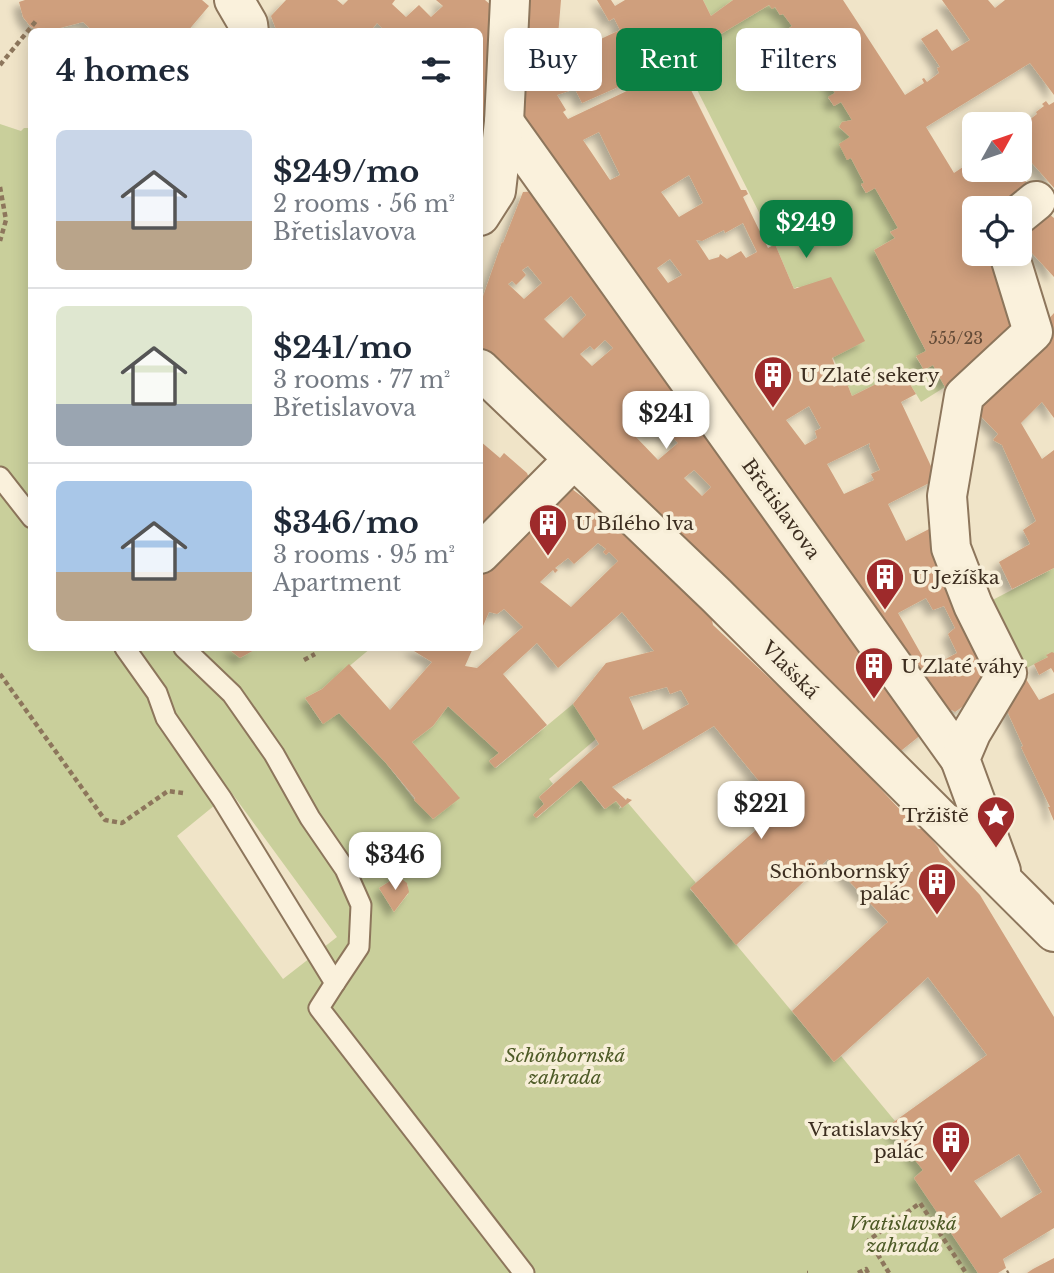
<!DOCTYPE html>
<meta charset="utf-8">
<style>
body{margin:0;font-family:"Libre Baskerville",serif;background:#f6f6f7;color:#1f2937;height:100vh;display:flex;flex-direction:column;font-size:26px;white-space:nowrap}
*{box-sizing:border-box;margin:0}
p{font-size:23px;color:#747a83}
.icon{flex:none;width:38px;height:38px;fill:none;stroke:currentColor;stroke-width:2;stroke-linecap:round;stroke-linejoin:round}
.map{position:relative;flex:1;overflow:hidden}
.panel{position:absolute;left:28px;top:28px;width:455px;height:623px;display:flex;flex-direction:column;background:#fff;border-radius:10px;box-shadow:0 4px 18px #0003}
.panel>*{flex:none}
.hud{position:absolute;left:504px;top:28px;width:444px;height:63px;display:flex;gap:14px}
.needle{width:46px;rotate:50deg}
.controls{position:absolute;left:962px;top:112px;display:grid;gap:14px}
.controls a{display:grid;place-items:center;width:70px;height:70px;border-radius:10px;background:#fff;box-shadow:0 4px 18px #0003;font-size:35px}
.price{position:absolute;translate:-50% -60px;padding:0 16px;border-radius:14px;background:#fff;color:#222;font-size:23px;line-height:46px;filter:drop-shadow(0 2px 4px #0008)}
.price::after{content:'';position:absolute;left:50%;top:42px;width:21px;height:16px;margin-left:-10px;background:inherit;clip-path:polygon(0 0,100% 0,50% 100%)}
.price.active{background:#0b8043;color:#fff}
ul{padding:0;list-style:none}
li{display:flex;align-items:center;gap:21px;height:175px;padding:0 28px}
li+li{border-top:2px solid #e0e1e3}
li span{display:grid;place-items:center;flex:none;width:196px;height:140px;border-radius:10px;color:#555}
li>.icon{margin-inline-start:auto}
span .icon{width:84px;height:84px;fill:#fffc;stroke-width:1}
li b{font-size:30px}
h2{display:flex;justify-content:space-between;align-items:center;height:84px;padding:0 28px;font-size:30px}
.chip{padding:0 24px;border-radius:10px;background:#fff;box-shadow:0 4px 18px #0003;font-size:24px;line-height:63px}
.chip.active{background:#0b8043;color:#fff}
.map>svg:first-child{display:block}
.green{fill:#c9cf9b;fill-rule:evenodd}
.building{fill:#cf9f7d;fill-rule:evenodd;filter:url(#shadow)}
.lines{fill:none;stroke-linecap:round;stroke-linejoin:round}
.lane-casing{stroke:#8d765c;stroke-width:23}
.street-casing{stroke:#8d765c;stroke-width:42}
.path{stroke:#8d765c;stroke-width:4.5;stroke-dasharray:5 3.5;stroke-linecap:butt}
.lane{stroke:#faf1dc;stroke-width:19}
.street{stroke:#faf1dc;stroke-width:38}
.labels{text-anchor:middle;dominant-baseline:central;stroke-width:7;stroke-linejoin:round;paint-order:stroke}
.number-label{font-size:16px;fill:#624a37}
.poi-label{font-size:19px;fill:#3d2e20;stroke:#f7eed8;text-anchor:start}
.street-label{font-size:19px;fill:#3d2e20;stroke:#f7eed8}
.park-label{font-size:19px;font-style:italic;fill:#4d5a26;stroke:#f7eed8}
</style>
<div class="map">
<svg width="1054" height="1273" viewBox="0 0 1054 1273">
<defs>
<filter id="shadow"><feDropShadow dx="-6" dy="6" stdDeviation="3.5" flood-color="#0004"/></filter>
</defs>
<rect width="100%" height="100%" fill="#f0e4c8"/>
<g class="green">
<polygon points="703,0 733,0 711,16"/>
<polygon points="769,5 772,8 775,7 780,15 783,14 792,26 784,32 799,37 809,54 803,58 807,67 816,63 835,93 828,98 834,106 841,102 852,120 843,122 839,127 850,137 851,158 864,183 861,185 866,193 875,188 898,228 890,232 895,238 874,250 926,351 916,357 924,370 933,365 945,387 921,402 902,371 852,396 846,381 843,382 805,287 797,287 794,289 775,244 682,60 685,61 693,78 706,70 703,65 719,52 711,40"/>
<path d="M0 124 21 131 24 128H31L32 648H227L240 658 258 648H371L322 689 305 698 322 723 339 713 386 763 416 802 418 801 433 819 459 797 412 742 433 726 448 706 499 753 489 761 496 768 573 704 596 739 549 779 553 784 539 797 544 804 533 815 537 818 581 780 604 809 616 801 620 806 619 809 628 803 696 883 690 889 834 1062 841 1056 895 1121 888 1126 923 1170 914 1178 978 1273H0ZM231 792 337 937 283 979 177 836ZM398 876 408 885V894L394 912 379 888Z"/>
<polygon points="1054,568 1054,653 1047,654 1048,657 1021,671 981,606"/>
</g>
<g class="building">
<polygon points="25,0 202,0 209,6 187,32 94,32 83,22 60,28 58,32 40,32 30,26 23,17 19,2"/>
<polygon points="286,0 337,0 343,5 348,0 395,0 392,4 406,17 419,5 431,17 443,6 436,0 485,0 499,12 485,138 480,156 480,32 386,32 377,23 370,32 277,32 271,16"/>
<path d="M522 0H561L556 60 620 30 614 18 609 21 597 0H611L615 6 625 0H703L711 16 733 0H843L905 95 924 83 922 79 924 78 927 82 939 73 937 68 940 67 921 39 937 29 952 51 970 40 942 0H988L995 8 1005 0H1054V95L1030 63 926 127 954 173 975 159V170H1020V127L1037 114 1036 112 1044 106 1042 104 1046 101 1049 105 1054 102V188L1032 163 1020 172 1032 192 1008 208H975V254H988L1017 308 1015 333 945 387 933 365 924 370 916 356 926 351 874 250 895 238 890 232 898 228 875 188 866 193 861 184 864 183 851 158 847 160 839 144 850 137 839 127 842 122 852 120 841 102 834 106 828 97 835 93 816 63 808 67 802 58 809 54 799 37 792 42 784 32 792 26 783 14 780 15 775 7 772 9 769 5 711 40 719 52 703 65 706 69 693 79 685 61 686 58 680 38 666 42 671 60 675 65 678 64 741 190H746L748 194 743 197 768 248 775 244 794 289 831 277 865 341 832 358 837 371 836 374 828 379 834 387 846 381 852 396 902 371 916 394 901 402 937 479 888 504 906 541 931 528 995 674 976 698 970 696 969 702 955 712 952 710 948 714 511 101ZM650 73 652 79 568 119 563 112 566 110 557 95 575 89 582 103ZM599 132 620 175 610 180 583 140ZM689 175 703 203 679 217 661 192ZM743 223 757 252 746 258 741 251 727 259 720 254 719 257 709 260 696 240 702 241 724 230 725 233ZM670 259 682 275 668 283 657 268ZM809 406 821 428 815 431 817 438 805 445 786 420ZM870 443 869 446 880 470 871 474 874 480 844 494 827 464ZM926 598 933 610 944 606 955 628 948 634 957 653 929 668 898 613Z"/>
<path d="M539 191 927 730 897 754 480 345V305L502 242 503 243 523 192ZM528 266 542 283 524 299 508 284 512 281 516 285 526 275 522 270ZM571 296 586 315 563 338 544 319ZM605 340 613 348 592 366 580 354 590 346 594 350ZM639 396 646 403 651 402 658 397 665 405 651 420 633 402ZM645 429 652 436 657 431 662 436 668 433 678 443 658 460 636 437ZM694 470 711 487 702 496 684 478Z"/>
<polygon points="1045,211 1054,218 1054,277 1020,240 1020,231"/>
<polygon points="1054,313 1054,418 1042,402 1021,423 1042,459 1054,450 1054,568 1012,589 999,562 1030,544 1023,530 1036,521 1002,445 993,440 998,434 971,406"/>
<polygon points="480,441 500,458 504,453 527,473 529,478 480,536"/>
<path d="M572 489 654 551 708 602 713 625 836 741 918 829H923L938 847 940 852 980 895 1054 1017V1228L1003 1259 1006 1268 998 1273H978L914 1178 923 1170 888 1126 987 1055 928 977 834 1062 792 1011 888 922 828 859 736 945 690 888 781 808 714 726 612 787 626 800 627 798 632 800 622 808 616 801 605 809 581 780 536 818 533 815 544 804 539 797 599 744 573 704 606 663 654 651 622 612 558 668 537 643 503 674 547 725 495 768 489 761 499 753 448 706 433 726 412 742 460 798 433 819 414 800 415 798 386 763 339 713 323 724 305 698 322 689 349 664 390 710 432 662 409 648H473L465 666 477 668 523 627 504 609 497 614 489 612 480 633V574L493 554ZM598 543 606 549 603 552 606 555 609 552 618 561 571 607 540 582 553 570 555 573 558 570 555 568 568 558 574 564ZM667 687 670 694 681 690 689 704 643 730 629 697ZM1019 1154 1042 1192 1001 1218 974 1181Z"/>
<polygon points="227,648 258,648 240,658"/>
<polygon points="1052,652 1054,653 1054,673 1051,668 1039,675 1034,664 1048,657 1046,655"/>
<polygon points="1021,671 1039,700 1054,693 1054,821 1048,807 1050,807 1021,747 1023,746 1003,702"/>
<polygon points="398,876 407,883 409,892 394,912 379,888"/>
<polygon points="1054,1258 1054,1273 1027,1273 1033,1269"/>
</g>
<g class="lines">
<g class="lane-casing">
<g id="lane">
<polyline points="0,477 32,518"/>
<polyline points="125,648 157,693 166,718 222,799 335,983 319,1008 524,1273"/>
<polyline points="184,648 232,694 274,754 310,818 345,869 361,905 359,947 335,983"/>
</g>
</g>
<g class="street-casing">
<g id="street">
<polyline points="234,0 248,24 249,32"/>
<polyline points="504,122 960,759"/>
<polyline points="1020,214 1036,201"/>
<polyline points="480,216 496,191 504,122 510,0"/>
<polyline points="480,369 716,595 1054,932"/>
<polyline points="480,554 573,460"/>
<polyline points="1001,871 960,759 971,733 1007,673 973,605 951,548 947,496 964,396 1033,332 1009,254"/>
</g>
</g>
<g class="path">
<polyline points="0,65 36,21"/>
<polyline points="0,187 6,220 0,241"/>
<polyline points="304,660 315,654"/>
<polyline points="0,674 105,820 122,823 168,791 183,793"/>
<polyline points="807,1273 808,1273"/>
<polyline points="858,1273 866,1269 868,1273"/>
<polyline points="889,1273 869,1240 920,1203 966,1273"/>
<polyline points="1007,1273 1009,1272"/>
</g>
<use href="#lane" class="lane"/>
<use href="#street" class="street"/>
</g>
<defs>
<g id="building-pin" transform="scale(2.0125)"><path d="M0 17L-7.5 6A9.5 9.5 0 1 1 7.5 6Z" fill="#9e2a2b" stroke="#f7eed8"/><path d="M-4-6H4V6H1V3H-1V6H-4ZM-2.5-4.3h1.7v1.8h-1.7ZM.8-4.3h1.7v1.8H.8ZM-2.5-1h1.7V.8h-1.7ZM.8-1h1.7V.8H.8Z" fill="#fff"/></g>
<g id="sight-pin" transform="scale(2.0125)"><path d="M0 17L-7.5 6A9.5 9.5 0 1 1 7.5 6Z" fill="#9e2a2b" stroke="#f7eed8"/><path d="M0-6L1.8-2.2L6-1.7L2.9 1.2L3.7 5.4L0 3.3L-3.7 5.4L-2.9 1.2L-6-1.7L-1.8-2.2Z" fill="#fff"/></g>
</defs>
<g fill-rule="evenodd">
<use href="#building-pin" x="773" y="375"/>
<use href="#building-pin" x="548" y="523"/>
<use href="#building-pin" x="885" y="577"/>
<use href="#building-pin" x="874" y="666"/>
<use href="#sight-pin" x="996" y="815"/>
<use href="#building-pin" x="937" y="882"/>
<use href="#building-pin" x="951" y="1140"/>
</g>
<g class="labels">
<g class="number-label">
<text x="956" y="338">555/23</text>
</g>
<g class="poi-label">
<text x="800" y="375">U Zlaté sekery</text>
<text x="575" y="523">U Bílého lva</text>
<text x="912" y="577">U Ježíška</text>
<text x="901" y="666">U Zlaté váhy</text>
<text x="969" y="815" text-anchor="end">Tržiště</text>
<text x="910" y="871" text-anchor="end">Schönbornský<tspan x="910" dy="22">palác</tspan></text>
<text x="924" y="1129" text-anchor="end">Vratislavský<tspan x="924" dy="22">palác</tspan></text>
</g>
<g class="street-label">
<text transform="translate(781 509) rotate(54)">Břetislavova</text>
<text transform="translate(790 670) rotate(45)">Vlašská</text>
</g>
<g class="park-label">
<text x="565" y="1055">Schönbornská<tspan x="565" dy="22">zahrada</tspan></text>
<text x="903" y="1223">Vratislavská<tspan x="903" dy="22">zahrada</tspan></text>
</g>
</g>
</svg>
<div class="controls">
<a><svg class="needle" viewBox="-14 -14 28 28"><path d="M0-13l5 13h-10z" fill="#e53935"/><path d="M0 13l5-13h-10z" fill="#747a83"/></svg></a>
<a><svg class="icon" aria-label="locate" viewBox="0 0 24 24"><circle cx="12" cy="12" r="6"/><path d="M12 2v4M12 18v4M2 12h4M18 12h4"/></svg></a>
</div>
<b class="price active" style="left:806px;top:260px">$249</b>
<b class="price" style="left:666px;top:451px">$241</b>
<b class="price" style="left:761px;top:841px">$221</b>
<b class="price" style="left:395px;top:892px">$346</b>
<div class="hud">
<a class="chip">Buy</a>
<a class="chip active">Rent</a>
<a class="chip">Filters</a>
</div>
<section class="panel">
<h2>4 homes<svg class="icon" aria-label="filters" viewBox="0 0 24 24"><path d="M4 7h16M4 17h16"/><circle cx="9" cy="7" r="2"/><circle cx="15" cy="17" r="2"/></svg></h2>
<ul>
<li><span style="background:linear-gradient(#c9d6e8 65%,#b9a48a 0)"><svg class="icon" aria-label="home" viewBox="0 0 24 24"><path d="M3 11l9-7 9 7M6 9v11h12V9"/></svg></span><div><b>$249/mo</b><p>2 rooms · 56 m²</p><p>Břetislavova</p></div></li>
<li><span style="background:linear-gradient(#dfe7d0 70%,#9aa5b1 0)"><svg class="icon" aria-label="home" viewBox="0 0 24 24"><path d="M3 11l9-7 9 7M6 9v11h12V9"/></svg></span><div><b>$241/mo</b><p>3 rooms · 77 m²</p><p>Břetislavova</p></div></li>
<li><span style="background:linear-gradient(#a9c7e8 65%,#b9a48a 0)"><svg class="icon" aria-label="home" viewBox="0 0 24 24"><path d="M3 11l9-7 9 7M6 9v11h12V9"/></svg></span><div><b>$346/mo</b><p>3 rooms · 95 m²</p><p>Apartment</p></div></li>
</ul>
</section>
</div>
